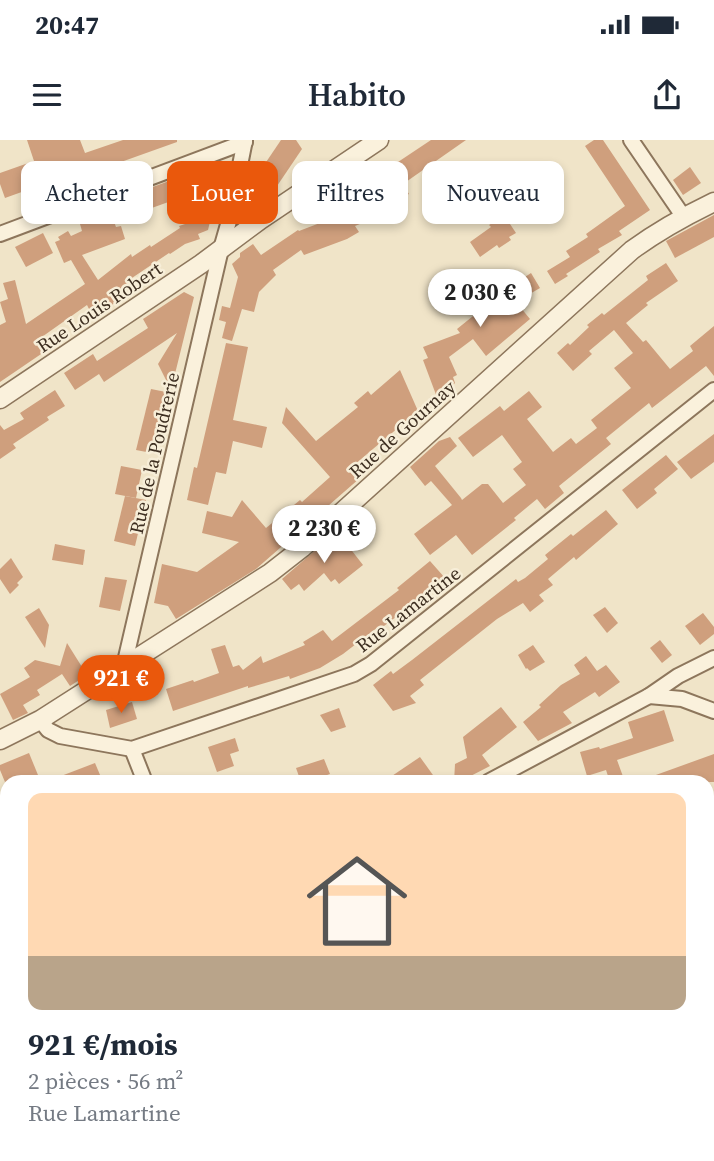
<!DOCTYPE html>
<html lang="fr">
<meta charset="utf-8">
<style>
body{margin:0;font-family:"Source Serif 4",serif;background:#f2f2f3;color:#1f2937;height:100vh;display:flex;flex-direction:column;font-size:26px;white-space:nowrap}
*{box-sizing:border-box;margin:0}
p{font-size:23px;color:#747a83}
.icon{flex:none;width:38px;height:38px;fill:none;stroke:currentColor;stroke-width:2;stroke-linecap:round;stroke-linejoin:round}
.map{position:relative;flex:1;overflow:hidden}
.drawer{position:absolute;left:0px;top:635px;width:714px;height:387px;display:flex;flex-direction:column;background:#fff;border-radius:21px 21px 0 0;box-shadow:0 4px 10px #0003}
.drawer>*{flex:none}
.hud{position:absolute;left:21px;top:21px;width:672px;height:63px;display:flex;gap:14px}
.price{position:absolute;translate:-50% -60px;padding:0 16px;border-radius:24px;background:#fff;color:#222;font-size:23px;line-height:46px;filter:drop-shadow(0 2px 4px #0008)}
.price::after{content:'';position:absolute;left:50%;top:42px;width:21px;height:16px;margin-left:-10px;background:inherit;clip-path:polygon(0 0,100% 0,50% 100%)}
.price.on{background:#ea580c;color:#fff}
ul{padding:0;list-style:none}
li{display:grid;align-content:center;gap:14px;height:371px;padding:0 28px}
li span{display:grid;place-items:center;height:217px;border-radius:14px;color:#555}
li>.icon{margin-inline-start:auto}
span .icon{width:126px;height:126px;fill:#fffc;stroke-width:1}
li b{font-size:30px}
.chip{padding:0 24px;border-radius:14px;background:#fff;box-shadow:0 4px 10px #0003;font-size:24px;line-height:63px}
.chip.on{background:#ea580c;color:#fff}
.status{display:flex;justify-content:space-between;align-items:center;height:49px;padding:0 35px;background:#fff;direction:ltr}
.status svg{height:19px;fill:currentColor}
header{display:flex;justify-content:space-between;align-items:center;height:91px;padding:0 28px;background:#fff;font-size:32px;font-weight:600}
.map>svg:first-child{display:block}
.building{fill:#cf9f7d}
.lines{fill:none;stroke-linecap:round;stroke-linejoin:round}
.minor-casing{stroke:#8d765c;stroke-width:18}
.tertiary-casing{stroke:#8d765c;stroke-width:21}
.minor{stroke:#faf1dc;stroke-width:14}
.tertiary{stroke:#faf1dc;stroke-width:18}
.labels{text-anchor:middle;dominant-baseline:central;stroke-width:5;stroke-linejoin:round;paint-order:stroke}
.street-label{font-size:19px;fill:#3d2e20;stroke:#f7eed8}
</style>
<div class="status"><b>20:47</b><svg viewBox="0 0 49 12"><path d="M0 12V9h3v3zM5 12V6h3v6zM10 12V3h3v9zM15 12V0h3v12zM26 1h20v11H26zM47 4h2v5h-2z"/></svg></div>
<header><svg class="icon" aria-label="menu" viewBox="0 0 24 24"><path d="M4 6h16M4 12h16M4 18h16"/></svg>Habito<svg class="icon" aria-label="share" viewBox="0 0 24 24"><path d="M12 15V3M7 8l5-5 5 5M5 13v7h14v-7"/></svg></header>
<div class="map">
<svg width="714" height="1021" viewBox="0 0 714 1021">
<rect width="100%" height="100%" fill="#f0e4c8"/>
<g class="building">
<polygon points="27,0 80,0 85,13 123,0 177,0 177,2 93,32 91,27 5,58 0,44 0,33 34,21"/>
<polygon points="281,0 296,0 302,9 275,49 256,37"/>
<polygon points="431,0 466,0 403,44 409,54 374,69 377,77 355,86 359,92 347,99 304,115 301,110 273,130 276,135 259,152 254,172 242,169 232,201 222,198 226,182 219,180 222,166 230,168 238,137 232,124 240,117 240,113 253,104 261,115 298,90 299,91 346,73 333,49 349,39 355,47 401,28 398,22"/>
<polygon points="594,0 603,0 650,70 619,91 622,95 598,109 600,112 566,134 568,136 555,144 547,131 570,117 566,111 588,97 586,94 625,66 585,6"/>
<polygon points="513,24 528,46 504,63 494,48 500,44 495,37"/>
<polygon points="690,27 701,43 683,55 673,40"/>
<polygon points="191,37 192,40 202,37 213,69 208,90 198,94 200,99 185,104 170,114 169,113 126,142 132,151 96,176 94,174 92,175 87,165 39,199 47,210 0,242 0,185 6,182 0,162 8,159 3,143 15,140 26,184 85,144 71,120 64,123 55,102 60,100 58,97 68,91 71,96 82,91 80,84 111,73 116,87 121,86 125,99 82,115 98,140 131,114 132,117 150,105 151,107 180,88 179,86 194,81 185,56 149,69 142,51 169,41 170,45"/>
<polygon points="504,75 516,93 509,97 511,100 499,108 497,105 480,117 470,102 491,87 489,85"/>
<polygon points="714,75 714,97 675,118 666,101"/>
<polygon points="43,93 53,113 26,127 15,107"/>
<polygon points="666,123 678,141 646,163 648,165 626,183 643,202 646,200 670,229 693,211 690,206 714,186 714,236 706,226 652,268 649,263 606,298 611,304 559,346 564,353 545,369 537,359 514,378 516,380 472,415 456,395 430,415 414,394 452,365 431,341 425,346 410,327 439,301 450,297 457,306 435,326 461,358 462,360 482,344 488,344 503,363 526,345 513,329 522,322 502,295 473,317 458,298 500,266 504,271 529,251 542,267 527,279 553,312 571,298 576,304 597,288 591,280 631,248 614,228 633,213 614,190 589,211 592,214 573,231 557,213 568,203 570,205 589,187 587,185 602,173 604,175 648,140 646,136"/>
<polygon points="482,133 494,148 502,142 507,149 531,133 540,148 516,162 530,179 486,216 473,199 449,217 457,235 453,237 455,243 438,260 423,220 428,218 423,207 460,193 457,189 488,164 471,140"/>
<polygon points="184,152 194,157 171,250 158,224 177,193 104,242 99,234 75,250 64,233 93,214 97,221 148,188 143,179"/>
<polygon points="226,203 248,207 233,280 267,287 262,308 233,301 226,334 216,332 208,365 187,360 194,327 197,328"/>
<polygon points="400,230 418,271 354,325 361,332 357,335 360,338 256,429 176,479 168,466 154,463 162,424 197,432 239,402 202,393 207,371 232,377 242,360 266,388 300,360 302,362 330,337 282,283 286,267 316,301 358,267 354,263 368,251 371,255"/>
<polygon points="151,249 171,253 157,314 136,310"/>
<polygon points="55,250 65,266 47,277 49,280 13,304 16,308 0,319 0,285 4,290 24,279 20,273"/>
<polygon points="714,294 714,322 691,339 677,322"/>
<polygon points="666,315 678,329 654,349 657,353 637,369 622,350"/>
<polygon points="121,326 142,330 136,358 115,354"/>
<polygon points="125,356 146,360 135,406 114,401"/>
<polygon points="606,370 618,384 576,420 574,417 548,439 553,445 539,455 544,461 530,472 523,463 497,479 420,540 424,545 410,556 416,563 393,571 373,545 391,531 393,534 412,520 516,439 518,442 525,438 548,419 545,415 571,394 573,396"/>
<polygon points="333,395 345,409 349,407 363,425 339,444 335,439 331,442 324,433 304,451 299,444 291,450 282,439"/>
<polygon points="55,404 85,410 83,425 52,420"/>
<polygon points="11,418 23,437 17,443 19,445 10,454 0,439 0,429"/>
<polygon points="430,421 445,438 425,455 380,489 378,487 343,514 320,528 290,539 289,536 248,548 248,546 173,571 166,549 193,540 194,542 219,533 211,509 225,505 233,527 239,525 243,530 261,516 263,523 305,505 303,502 323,490 332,501 399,450 397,448"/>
<polygon points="105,437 127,440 120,471 99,467"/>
<polygon points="605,467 618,483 607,493 593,475"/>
<polygon points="39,468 49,485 45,508 25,477"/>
<polygon points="703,473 714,487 714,494 700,505 685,486"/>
<polygon points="660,500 672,515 662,523 650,508"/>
<polygon points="67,503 87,535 70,546 62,534 37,550 40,555 23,565 28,573 13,580 0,554 30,537 24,528 35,520 60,526"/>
<polygon points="533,505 545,522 530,531 527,528 526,529 518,515"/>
<polygon points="586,516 597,531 606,525 620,542 599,557 595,552 563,572 572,583 538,601 523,582 541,567 539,565 561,545 580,534 574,525"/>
<polygon points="132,562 137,579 110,588 106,570"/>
<polygon points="501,567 517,587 482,615 490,626 459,642 454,642 455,624 467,618 463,597"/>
<polygon points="339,568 346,587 331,592 320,575"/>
<polygon points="664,570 674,601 617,620 625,642 610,642 606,630 587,636 580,612 599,607 600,609 633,598 628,582"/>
<polygon points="235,598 239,611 230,614 234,626 217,632 208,607"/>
<polygon points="29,613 38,635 21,642 5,642 0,630 0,625"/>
<polygon points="714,614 714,642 643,642 642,640"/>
<polygon points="420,617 438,642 383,642"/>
<polygon points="324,619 330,634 307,642 301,642 296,628"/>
<polygon points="95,623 103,642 49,642 48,641"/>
</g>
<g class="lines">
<g class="minor-casing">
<g id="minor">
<polyline points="631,0 683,76"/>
<polyline points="0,94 245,2"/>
<polyline points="124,526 221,109 229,81 245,0"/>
<polyline points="649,556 682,559 714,571"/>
<polyline points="40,580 48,590 60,596 132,609 354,534 371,524 714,250"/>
<polyline points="132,609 145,642"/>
<polyline points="488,642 649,556 678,536 714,518"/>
<polyline points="0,907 7,905"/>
<polyline points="707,911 714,909"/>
<polyline points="389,1015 391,1021"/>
<polyline points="484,1015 485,1021"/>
</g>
</g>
<g class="tertiary-casing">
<g id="tertiary">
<polyline points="0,259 201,124 260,80 379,0"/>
<path d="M0 600 40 580 270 433 302 408 632 110C658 91 685 76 714 62"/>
</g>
</g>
<use href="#minor" class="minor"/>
<use href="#tertiary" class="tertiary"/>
</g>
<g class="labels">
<g class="street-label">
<text transform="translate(99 167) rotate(-34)">Rue Louis Robert</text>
<text transform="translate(402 289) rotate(-42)">Rue de Gournay</text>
<text transform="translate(154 313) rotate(-77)">Rue de la Poudrerie</text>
<text transform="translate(408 469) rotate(-38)">Rue Lamartine</text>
</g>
</g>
</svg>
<b class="price" style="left:480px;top:189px">2 030 €</b>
<b class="price" style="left:324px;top:425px">2 230 €</b>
<b class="price on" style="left:121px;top:575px">921 €</b>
<div class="hud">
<a class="chip">Acheter</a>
<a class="chip on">Louer</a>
<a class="chip">Filtres</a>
<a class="chip">Nouveau</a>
</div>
<section class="drawer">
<ul>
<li><span style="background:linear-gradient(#ffd9b3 75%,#b9a48a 0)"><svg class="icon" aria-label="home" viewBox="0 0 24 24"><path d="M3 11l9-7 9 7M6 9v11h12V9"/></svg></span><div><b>921 €/mois</b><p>2 pièces · 56 m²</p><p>Rue Lamartine</p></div></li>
</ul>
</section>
</div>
